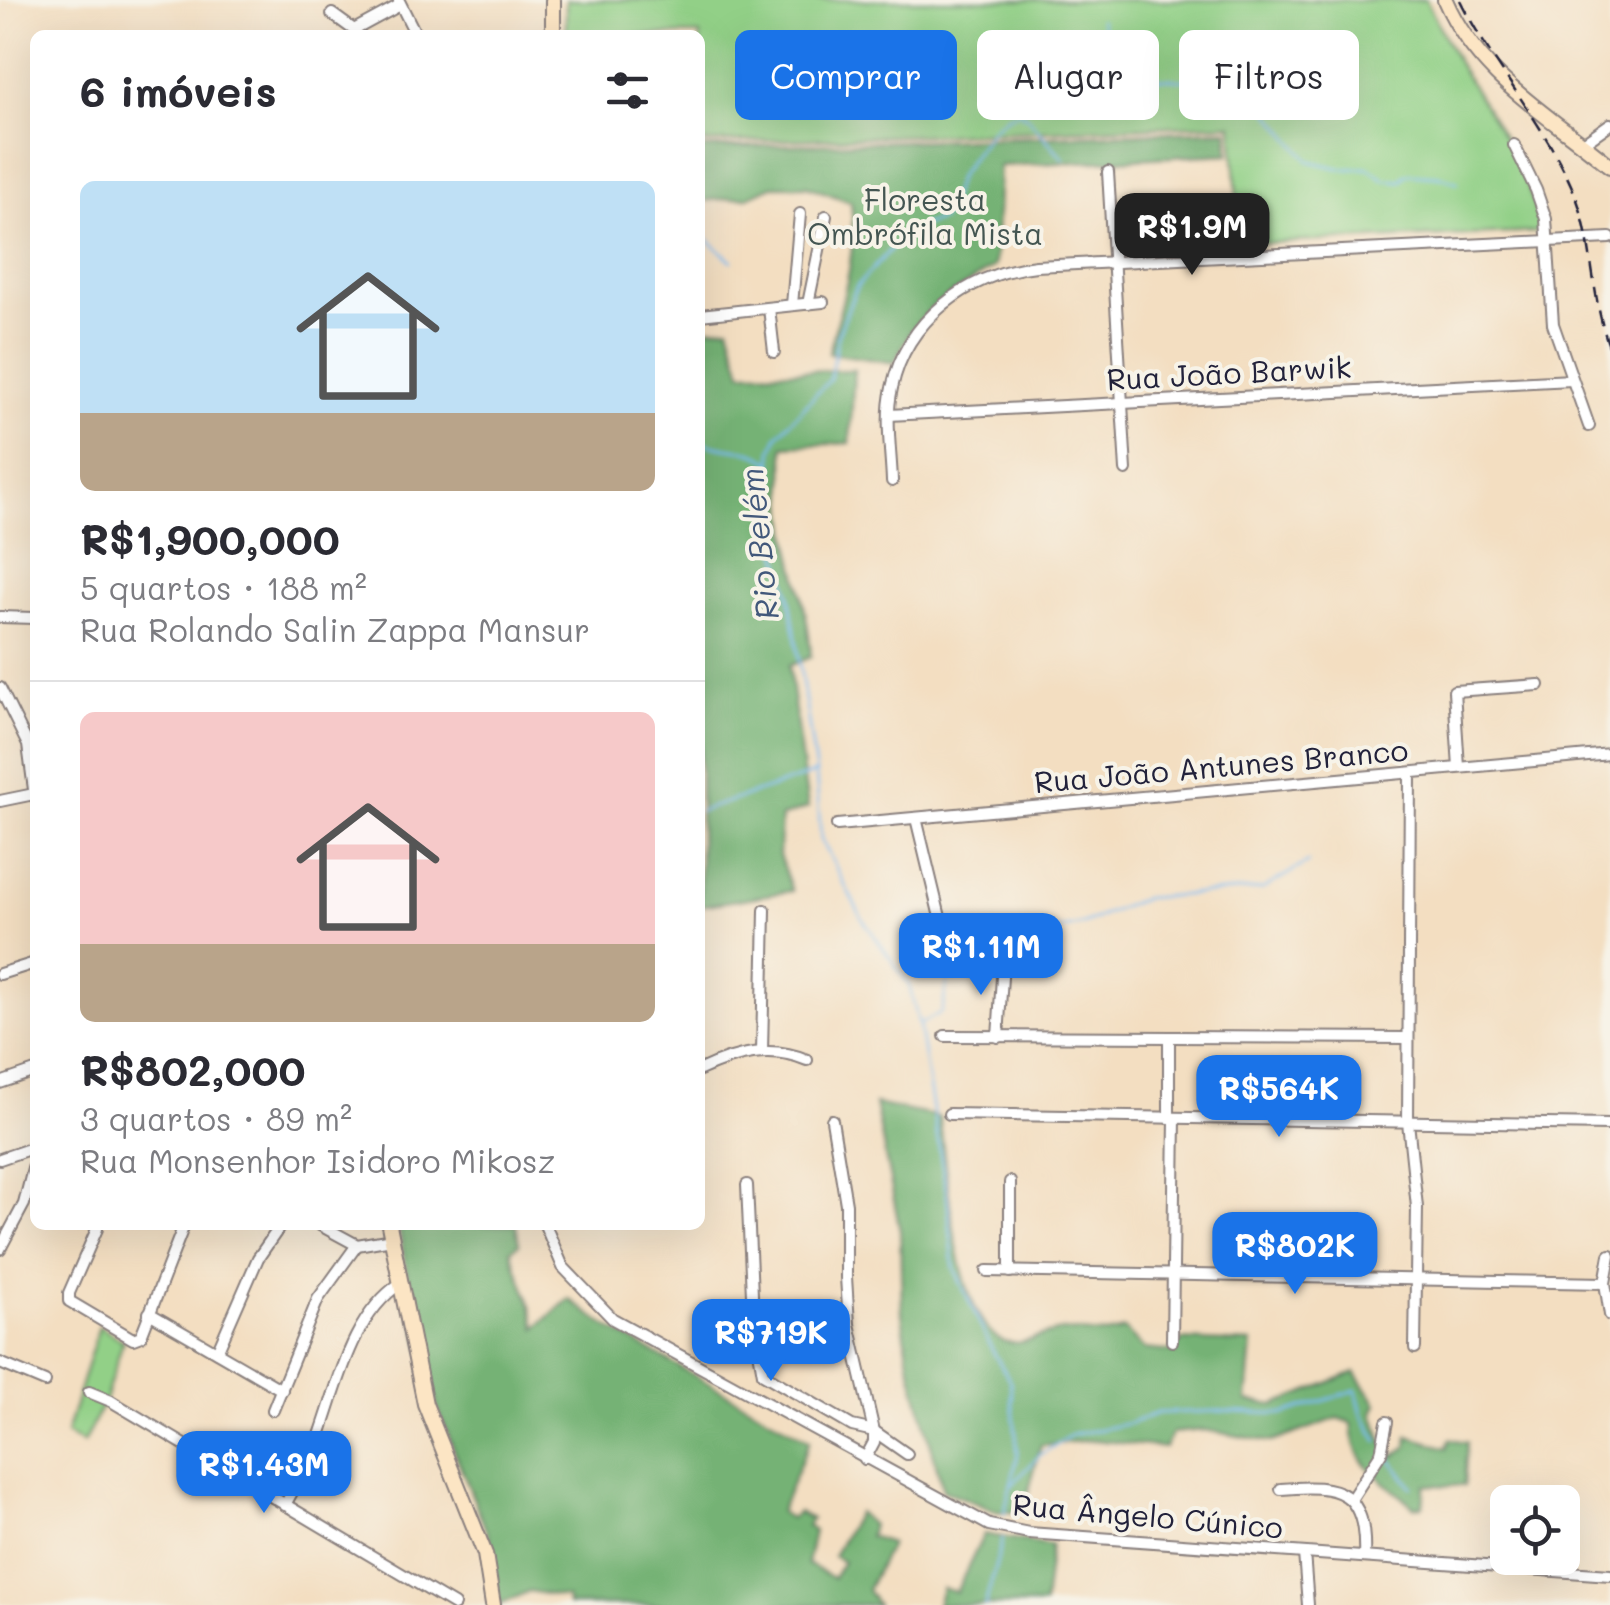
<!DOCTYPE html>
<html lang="pt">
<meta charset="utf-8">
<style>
body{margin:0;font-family:Mali,sans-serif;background:#f7f7f7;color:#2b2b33;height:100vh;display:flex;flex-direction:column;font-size:38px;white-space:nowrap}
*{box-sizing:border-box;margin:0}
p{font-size:32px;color:#7c7c81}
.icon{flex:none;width:55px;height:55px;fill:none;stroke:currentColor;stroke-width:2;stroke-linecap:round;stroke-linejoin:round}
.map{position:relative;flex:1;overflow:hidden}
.panel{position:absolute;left:30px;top:30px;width:675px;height:1200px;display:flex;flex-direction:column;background:#fff;border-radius:15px;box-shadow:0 10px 40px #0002}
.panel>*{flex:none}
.top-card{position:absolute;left:735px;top:30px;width:725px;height:90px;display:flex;gap:20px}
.tools{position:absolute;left:1490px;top:1485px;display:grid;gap:20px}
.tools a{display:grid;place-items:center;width:90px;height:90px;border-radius:15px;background:#fff;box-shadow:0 10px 40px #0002;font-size:50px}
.price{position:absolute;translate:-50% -85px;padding:0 22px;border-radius:20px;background:#1a73e8;color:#fff;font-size:32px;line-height:65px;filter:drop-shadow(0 2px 5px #0008)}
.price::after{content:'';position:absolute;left:50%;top:60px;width:30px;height:22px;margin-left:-15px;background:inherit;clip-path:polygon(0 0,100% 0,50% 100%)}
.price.current{background:#222;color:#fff}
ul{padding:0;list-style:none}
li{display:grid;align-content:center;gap:20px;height:530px;padding:0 50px}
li+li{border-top:2px solid #e1e1e2}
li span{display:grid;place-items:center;height:310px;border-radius:15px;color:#555}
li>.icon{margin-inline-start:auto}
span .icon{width:180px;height:180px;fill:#fffc;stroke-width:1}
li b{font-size:42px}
h2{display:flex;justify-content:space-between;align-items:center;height:120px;padding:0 50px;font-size:42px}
.tag{padding:0 35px;border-radius:15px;background:#fff;box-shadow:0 10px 40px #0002;font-size:35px;line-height:90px}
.tag.current{background:#1a73e8;color:#fff}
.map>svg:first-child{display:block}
.green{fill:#92d087;stroke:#5a7961;stroke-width:2.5}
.forest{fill:#75b274;stroke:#4c6a58;stroke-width:2.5}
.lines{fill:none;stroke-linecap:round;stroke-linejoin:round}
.stream{stroke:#7dbcf1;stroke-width:2.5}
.street-casing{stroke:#8a807e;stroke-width:14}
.secondary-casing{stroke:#8a807e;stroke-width:18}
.street{stroke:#fff;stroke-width:10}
.secondary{stroke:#fce5c4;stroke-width:14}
.rail{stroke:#22223b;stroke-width:2.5;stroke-dasharray:15 8;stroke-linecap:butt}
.labels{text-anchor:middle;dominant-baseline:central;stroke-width:8;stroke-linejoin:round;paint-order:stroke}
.park-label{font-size:30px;fill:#445652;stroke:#f7f3e8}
.street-label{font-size:30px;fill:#22223b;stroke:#f7f3e8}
.water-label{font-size:32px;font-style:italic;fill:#42587b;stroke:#f7f3e8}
</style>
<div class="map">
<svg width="1610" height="1605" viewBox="0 0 1610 1605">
<rect width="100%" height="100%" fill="#f7f3e8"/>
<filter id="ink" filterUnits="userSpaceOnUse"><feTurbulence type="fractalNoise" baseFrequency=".01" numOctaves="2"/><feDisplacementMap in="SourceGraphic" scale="20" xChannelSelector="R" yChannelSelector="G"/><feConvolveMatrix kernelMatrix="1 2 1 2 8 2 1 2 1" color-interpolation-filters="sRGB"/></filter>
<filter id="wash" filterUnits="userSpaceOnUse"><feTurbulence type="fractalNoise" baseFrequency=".0048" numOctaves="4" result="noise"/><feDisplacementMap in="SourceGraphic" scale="40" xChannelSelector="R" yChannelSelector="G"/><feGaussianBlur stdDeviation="2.25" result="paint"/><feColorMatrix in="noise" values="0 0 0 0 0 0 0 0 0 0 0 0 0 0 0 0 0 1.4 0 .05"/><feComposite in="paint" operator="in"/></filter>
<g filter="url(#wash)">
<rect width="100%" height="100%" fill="#f3dec1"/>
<g class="green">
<path d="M566 0H1426C1438 23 1449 47 1462 70 1494 121 1530 172 1541 232L1240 244 1232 124 700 143V35H566Z"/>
<polygon points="99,1326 123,1341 105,1400 83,1443 66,1434"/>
</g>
<g class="forest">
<path d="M1228 130 1229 154 999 166 995 266 933 306 912 329 894 363 829 353C842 300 858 258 851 202L807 186H772L748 197 700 201V148Z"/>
<path d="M729 326 742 372 854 370 850 443 784 446C784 480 784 515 791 548 799 585 809 619 811 657L789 666 808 808 781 817 779 855 792 891 700 906V329Z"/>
<path d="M875 1104 939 1117C947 1164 954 1324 1004 1341 1025 1348 1042 1332 1063 1331 1086 1330 1102 1339 1124 1329L1144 1349 1175 1352 1180 1340 1252 1343 1247 1401 1274 1405 1355 1372 1377 1404 1373 1413 1382 1439 1393 1457 1407 1447 1408 1436 1447 1448 1450 1439 1467 1442 1464 1486 1425 1485 1423 1506 1414 1507C1384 1479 1353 1469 1352 1423L1338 1418 1272 1442 1204 1430 1172 1433 1165 1448 1094 1440 1041 1445 1023 1512H998L943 1490 909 1363 902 1315 900 1231Z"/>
<path d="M398 1225H516L519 1244 511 1250C518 1277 532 1300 536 1328L569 1299 608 1327 810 1440 780 1512 790 1518 798 1512 811 1519 807 1526 814 1531 807 1564 833 1578 843 1562 833 1556 858 1512 872 1525 869 1536 891 1543 867 1590 877 1605H568L567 1598 529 1591 499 1605 490 1540 438 1410 416 1325Z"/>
<polygon points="984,1534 1051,1545 1044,1605 937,1605 942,1588 956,1592"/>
</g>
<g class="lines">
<g class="stream">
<polyline points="1100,19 1109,52 1107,71"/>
<polyline points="1021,114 1026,116 1064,159"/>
<polyline points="700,233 732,261"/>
<path d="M700 441C725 452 752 446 772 463"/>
<polyline points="700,811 816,773"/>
<polyline points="1003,952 1014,940 1083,924 1144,898 1263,889 1308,862"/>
<polyline points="919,1025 942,1012 949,973 994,960"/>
<polyline points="1386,1454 1412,1487"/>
<polyline points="1012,1485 1040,1455 1071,1435 1131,1423 1158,1413 1220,1411 1284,1414 1356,1390 1362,1414 1378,1441"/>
<polyline points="1004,1514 1018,1454 1010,1381 990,1346 954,1268 947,1196 919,1025 909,985 862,918 821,839 816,773 789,593 778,552 774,509 772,451 778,435 830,379 838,334 857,286 890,250 922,226 941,220 948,210 958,177 992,129 1006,117 1017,113 1031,99 1055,91 1084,73 1107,71 1139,78 1231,81 1255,95 1309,161 1343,169 1368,168 1385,180 1400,181 1407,174 1438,176 1457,182"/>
<polyline points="985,1605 1003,1538"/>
</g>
</g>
</g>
<g filter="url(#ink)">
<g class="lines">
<g class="street-casing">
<g id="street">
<polyline points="399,1 416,35"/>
<polyline points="332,14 354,30 400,5"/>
<polyline points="1583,143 1610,124"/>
<polyline points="1514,145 1536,190 1546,219 1553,324 1589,426"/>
<polyline points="1108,172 1126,470"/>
<polyline points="808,304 826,216"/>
<polyline points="792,305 800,214"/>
<polyline points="769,308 774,352"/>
<polyline points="700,315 823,302"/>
<polyline points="889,415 1572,380"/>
<path d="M892 481C891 451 885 418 892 388 906 320 969 273 1036 266L1610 238"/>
<polyline points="0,617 35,618"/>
<polyline points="0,688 28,745 35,797"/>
<polyline points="1459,767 1454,691 1539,685"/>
<polyline points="1410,773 1408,1122 1417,1207 1415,1348"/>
<polyline points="0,801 34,794"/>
<polyline points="916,818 945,938"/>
<polyline points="837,825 1610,754"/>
<polyline points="0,974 35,963"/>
<polyline points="945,1036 1408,1038"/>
<polyline points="998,1037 1003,962"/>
<polyline points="1169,1037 1169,1118"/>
<polyline points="762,1052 765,910"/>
<path d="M700 1070C734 1054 771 1044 807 1060"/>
<polyline points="0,1083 35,1071"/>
<polyline points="949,1114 1610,1125"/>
<polyline points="832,1120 846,1204 846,1277 849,1324 874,1431 874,1442 865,1459"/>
<polyline points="0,1159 35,1147"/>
<polyline points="1010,1182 1010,1272"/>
<polyline points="747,1185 753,1317 763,1374 852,1426 874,1431 907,1454"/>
<polyline points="320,1225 357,1245 392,1239"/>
<polyline points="545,1225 563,1267 613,1319 989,1525 1029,1533 1610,1575"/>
<polyline points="97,1229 69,1293 69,1301 133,1339 141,1336 184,1225"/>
<polyline points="0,1249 24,1204 35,1161"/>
<polyline points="1610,1255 1605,1283 1610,1315"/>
<polyline points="987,1271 1605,1283"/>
<polyline points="149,1313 282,1390"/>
<polyline points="1172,1341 1175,1118"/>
<polyline points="217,1352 258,1258 281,1225"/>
<polyline points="0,1363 45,1382"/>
<polyline points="89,1392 111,1401 454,1605"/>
<polyline points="273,1410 318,1299 357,1245"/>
<path d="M1281 1489C1340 1483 1367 1491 1364 1557"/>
<polyline points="1352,1498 1381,1453 1387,1422"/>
<path d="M285 1505C295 1486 307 1468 315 1449 337 1393 348 1318 401 1283"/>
<polyline points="1304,1553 1308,1605"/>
</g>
</g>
<g class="secondary-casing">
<g id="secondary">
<polyline points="553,0 553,35"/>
<path d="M1445 0C1479 78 1547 113 1610 166"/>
<polyline points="389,1225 425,1404 485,1554 493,1605"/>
</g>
</g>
<use href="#street" class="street"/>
<use href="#secondary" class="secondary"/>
<path class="rail" d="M1460 0C1493 67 1545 123 1574 192 1594 239 1590 297 1610 349"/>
</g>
</g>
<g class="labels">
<g class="park-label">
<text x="925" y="199">Floresta<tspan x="925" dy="34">Ombrófila Mista</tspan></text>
</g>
<g class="street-label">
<text transform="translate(1229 372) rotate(-3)">Rua João Barwik</text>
<text transform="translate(1221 765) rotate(-5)">Rua João Antunes Branco</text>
<text transform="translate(1148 1515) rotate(5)">Rua Ângelo Cúnico</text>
</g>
<g class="water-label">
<text transform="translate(758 544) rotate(-96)">Rio Belém</text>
</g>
</g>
</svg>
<div class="tools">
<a><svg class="icon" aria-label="locate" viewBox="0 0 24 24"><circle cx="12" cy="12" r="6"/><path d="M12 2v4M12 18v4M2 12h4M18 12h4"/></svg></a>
</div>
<b class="price current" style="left:1192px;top:278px">R$1.9M</b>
<b class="price" style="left:981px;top:998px">R$1.11M</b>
<b class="price" style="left:1279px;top:1140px">R$564K</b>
<b class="price" style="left:1295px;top:1297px">R$802K</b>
<b class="price" style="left:771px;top:1384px">R$719K</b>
<b class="price" style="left:264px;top:1516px">R$1.43M</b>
<div class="top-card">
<a class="tag current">Comprar</a>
<a class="tag">Alugar</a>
<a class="tag">Filtros</a>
</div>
<section class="panel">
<h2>6 imóveis<svg class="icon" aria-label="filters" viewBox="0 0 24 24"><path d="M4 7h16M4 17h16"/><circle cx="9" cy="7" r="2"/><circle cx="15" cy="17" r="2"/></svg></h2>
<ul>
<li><span style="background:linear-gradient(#bfe0f5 75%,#b9a48a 0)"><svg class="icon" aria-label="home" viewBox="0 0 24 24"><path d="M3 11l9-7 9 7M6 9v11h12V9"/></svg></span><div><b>R$1,900,000</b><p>5 quartos · 188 m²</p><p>Rua Rolando Salin Zappa Mansur</p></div></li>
<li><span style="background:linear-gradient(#f6c9c9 75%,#b9a48a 0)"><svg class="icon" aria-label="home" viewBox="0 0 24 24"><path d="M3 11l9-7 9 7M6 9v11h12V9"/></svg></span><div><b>R$802,000</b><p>3 quartos · 89 m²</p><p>Rua Monsenhor Isidoro Mikosz</p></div></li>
</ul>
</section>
</div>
